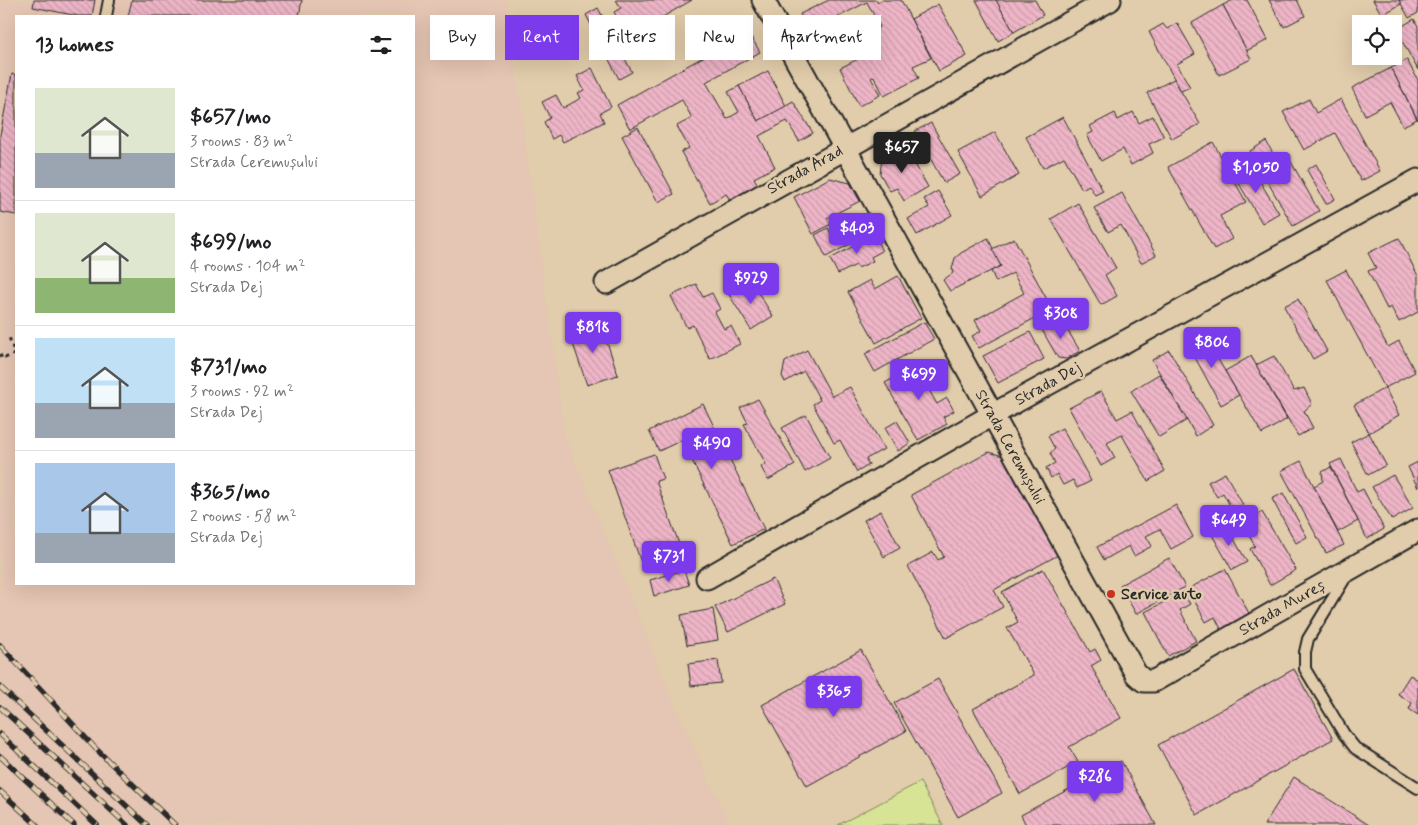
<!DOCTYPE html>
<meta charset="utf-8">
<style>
body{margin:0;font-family:Mynerve,sans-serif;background:#f2f2f2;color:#202124;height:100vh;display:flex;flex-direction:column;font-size:19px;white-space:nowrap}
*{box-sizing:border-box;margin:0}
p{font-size:16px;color:#757577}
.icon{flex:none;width:28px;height:28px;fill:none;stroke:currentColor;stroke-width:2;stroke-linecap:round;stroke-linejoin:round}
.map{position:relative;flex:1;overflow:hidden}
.panel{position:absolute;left:15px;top:15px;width:400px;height:570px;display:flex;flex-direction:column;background:#fff;border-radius:0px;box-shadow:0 5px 20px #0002}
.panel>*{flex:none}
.top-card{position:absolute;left:430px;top:15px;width:475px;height:45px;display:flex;gap:10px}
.fabs{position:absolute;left:1352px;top:15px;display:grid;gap:10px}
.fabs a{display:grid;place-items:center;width:50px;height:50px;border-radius:0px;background:#fff;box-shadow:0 5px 20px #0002;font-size:25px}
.price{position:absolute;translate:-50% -42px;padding:0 11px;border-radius:5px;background:#7c3aed;color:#fff;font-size:16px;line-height:32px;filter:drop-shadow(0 1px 2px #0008)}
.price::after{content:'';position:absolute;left:50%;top:30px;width:15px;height:11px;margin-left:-8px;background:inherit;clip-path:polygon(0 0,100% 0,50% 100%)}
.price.on{background:#222;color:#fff}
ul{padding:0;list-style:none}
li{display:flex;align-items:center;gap:15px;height:125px;padding:0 20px}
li+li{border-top:1px solid #e0e0e0}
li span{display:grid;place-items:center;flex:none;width:140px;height:100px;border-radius:0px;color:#555}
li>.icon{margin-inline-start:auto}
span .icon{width:60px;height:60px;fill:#fffc;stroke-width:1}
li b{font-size:21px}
h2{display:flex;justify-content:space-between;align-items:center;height:60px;padding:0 20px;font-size:21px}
.tag{padding:0 18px;border-radius:0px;background:#fff;box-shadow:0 5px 20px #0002;font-size:18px;line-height:45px}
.tag.on{background:#7c3aed;color:#fff}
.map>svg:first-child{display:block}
.built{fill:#e5c5b3;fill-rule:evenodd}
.grass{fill:#d7e395;stroke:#818760}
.building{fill:url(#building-back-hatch);stroke:#2b2b2b}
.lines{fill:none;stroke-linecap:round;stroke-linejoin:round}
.lane-casing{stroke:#2b2b2b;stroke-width:14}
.street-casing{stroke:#2b2b2b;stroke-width:25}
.path{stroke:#2b2b2b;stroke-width:3;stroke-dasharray:4 4;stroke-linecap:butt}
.lane{stroke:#e1ccab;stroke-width:10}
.street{stroke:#e1ccab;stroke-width:21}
.rail-casing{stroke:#2b2b2b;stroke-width:5.5}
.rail{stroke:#e1ccab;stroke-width:4;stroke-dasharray:11;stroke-linecap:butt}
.poi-dot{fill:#c8321e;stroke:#e1ccab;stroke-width:2}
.labels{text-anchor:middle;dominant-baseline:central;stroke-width:5;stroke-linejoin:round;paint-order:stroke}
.street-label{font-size:16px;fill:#2b2b2b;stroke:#e1ccab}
.poi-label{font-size:16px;font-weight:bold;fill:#2b2b2b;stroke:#e1ccab;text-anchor:start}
</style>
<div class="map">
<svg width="1418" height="825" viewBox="0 0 1418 825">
<defs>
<pattern id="building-back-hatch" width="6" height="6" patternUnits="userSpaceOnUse" patternTransform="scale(1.25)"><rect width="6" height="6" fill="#eeb5c7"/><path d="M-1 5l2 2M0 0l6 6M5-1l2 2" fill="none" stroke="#cc9cab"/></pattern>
</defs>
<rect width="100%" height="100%" fill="#e1ccab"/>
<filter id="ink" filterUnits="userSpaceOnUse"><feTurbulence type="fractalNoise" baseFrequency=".02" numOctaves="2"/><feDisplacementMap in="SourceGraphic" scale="10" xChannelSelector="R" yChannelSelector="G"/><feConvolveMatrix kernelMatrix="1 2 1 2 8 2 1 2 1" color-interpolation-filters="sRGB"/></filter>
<g filter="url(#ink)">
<path class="built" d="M0 0H506L564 436 673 702 729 825H0ZM16 16H414V584H16Z"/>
<polygon class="grass" points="920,782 943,825 838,825"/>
<g class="building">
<polygon points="34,0 95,0 92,16 78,16 33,7"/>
<polygon points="132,0 302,0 299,16 128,16"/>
<polygon points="616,0 692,0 654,22 661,34 635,49 614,12 621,8"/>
<polygon points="829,0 877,0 878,2 882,0 901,0 931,58 913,66 919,78 884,96 874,76 871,78 880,95 859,106 840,68 858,59 850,42 880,27 867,2 819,27 813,16 803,21 800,14"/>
<polygon points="976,0 996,0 1014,32 998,41"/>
<polygon points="996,0 1035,0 1043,15 1014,32"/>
<polygon points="1233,0 1247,0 1268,40 1246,51 1223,5"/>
<polygon points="1269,0 1297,0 1305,16 1284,27"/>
<polygon points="1373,0 1399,0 1401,4 1382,15"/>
<polygon points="1399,0 1418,0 1418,13 1409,18"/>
<polygon points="938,4 967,56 939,71 911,19"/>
<polygon points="1223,5 1251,59 1219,75 1192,23"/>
<polygon points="598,8 632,72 619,79 586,15"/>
<polygon points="1414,19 1418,26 1418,70 1396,30"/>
<polygon points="1177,23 1195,54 1177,64 1190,87 1181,91 1149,32 1163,24 1167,29"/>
<polygon points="748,32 760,52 706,82 727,119 739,112 728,92 739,86 758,121 793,101 813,133 799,141 787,121 759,136 775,167 754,178 758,185 730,200 726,194 710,203 681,152 689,148 677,126 692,118 682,100 630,129 617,105"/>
<polygon points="1407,60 1418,80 1418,120 1391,68"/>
<polygon points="592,68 611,107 600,113 604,122 563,142 559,135 552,139 544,122 550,118 542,102 556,95 563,108 581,98 578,93 584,90 577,76"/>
<polygon points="1391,68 1417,119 1403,126 1390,102 1365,115 1352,88"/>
<polygon points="768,71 786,106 758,121 739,86"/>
<polygon points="12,74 16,75 16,215 0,212 0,135"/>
<polygon points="1174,79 1200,124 1172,139 1147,93"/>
<polygon points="1309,99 1316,113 1341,99 1380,171 1361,181 1335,133 1304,150 1283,112"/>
<polygon points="1133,112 1139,123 1153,116 1164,137 1149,144 1153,153 1131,165 1123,149 1101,161 1087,135 1093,132 1090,126 1115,113 1118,120"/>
<polygon points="1063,117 1103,191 1095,195 1089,185 1082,189 1064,157 1043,168 1026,137"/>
<polygon points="931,123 960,174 944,183 915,131"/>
<polygon points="638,127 674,194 658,202 622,136"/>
<polygon points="995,132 1019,175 982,196 958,152"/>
<polygon points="1266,141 1276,159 1286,153 1319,211 1293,226 1250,151"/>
<polygon points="1213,142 1246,202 1220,216 1232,239 1214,249 1168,167"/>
<polygon points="904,145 928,187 904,201 897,188 890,191 880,174 882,157"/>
<polygon points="1316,164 1335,199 1326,204 1307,170"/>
<polygon points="1250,165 1279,213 1262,223 1234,175"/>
<polygon points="830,178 850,183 860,201 827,218 831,224 813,234 794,197"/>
<polygon points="938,191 952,215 917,235 908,219 929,207 924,199"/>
<polygon points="1122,193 1156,255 1141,263 1121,225 1108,232 1094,208"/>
<polygon points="1078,203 1116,268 1105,275 1117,296 1101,305 1051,219"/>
<polygon points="865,220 872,232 826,257 815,235 828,228 831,234 841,229 843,232"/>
<polygon points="874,235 882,251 871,257 873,261 858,268 856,265 838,274 830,259"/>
<polygon points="988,238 1001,266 950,291 943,280 953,273 952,269 955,258 961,253"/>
<polygon points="1014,238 1052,309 979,348 972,336 981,331 975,320 1024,293 1013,273 996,282 991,271 1001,266 992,249"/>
<polygon points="1399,238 1418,276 1418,312 1399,322 1391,307 1387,309 1368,271 1376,268 1368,253"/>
<polygon points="1346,270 1388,347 1399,341 1415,372 1385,388 1327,280"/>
<polygon points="898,276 921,318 876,343 848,292 870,280 875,289"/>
<polygon points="750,280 773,316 751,330 728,293"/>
<polygon points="696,284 703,297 712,293 720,309 715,312 724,329 731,326 740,344 710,359 693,325 687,328 671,296"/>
<polygon points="1298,299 1327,351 1313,359 1284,306"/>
<polygon points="1061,319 1080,351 1066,359 1058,358 1042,330"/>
<polygon points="589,322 593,333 603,330 618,375 587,385 568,329"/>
<polygon points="924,322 934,339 875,372 865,354"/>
<polygon points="1030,332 1044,359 998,383 983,356"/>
<polygon points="1202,332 1239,395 1221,405 1186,341"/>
<polygon points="807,350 832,396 850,387 884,449 866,459 869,465 857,472 840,440 834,443 813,404 820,400 804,371 785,382 782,376 785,362"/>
<polygon points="1169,350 1213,425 1196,436 1152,360"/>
<polygon points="1251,356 1287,419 1262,434 1225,371"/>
<polygon points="1274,356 1294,391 1304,388 1312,404 1304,411 1313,428 1298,436 1256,365"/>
<polygon points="923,361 934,380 926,385 937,404 947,398 954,411 943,417 947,424 918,440 885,383"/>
<polygon points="1159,374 1187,420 1159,437 1131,391"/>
<polygon points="1385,388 1399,415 1369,433 1354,405"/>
<polygon points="1101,391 1117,419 1132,411 1165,471 1148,481 1122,435 1107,443 1115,458 1101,466 1069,408"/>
<polygon points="758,399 795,465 768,480 761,467 766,464 744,424 748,423 740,408"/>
<polygon points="703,404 764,529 733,544 682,440 659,451 649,431"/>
<polygon points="806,415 830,458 805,472 782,428"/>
<polygon points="897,421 910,443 898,451 885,428"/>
<polygon points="1062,428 1091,481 1077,488 1073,480 1063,485 1057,474 1051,478 1046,468 1055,463 1050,453 1055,449 1048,436"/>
<polygon points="1369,433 1386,465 1368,475 1351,442"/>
<polygon points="989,452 1003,456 1058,555 994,590 1003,607 946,638 908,566 933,552 938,560 944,557 911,495"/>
<polygon points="654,454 663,479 656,481 685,560 656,570 652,558 641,562 608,470"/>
<polygon points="1341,459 1357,492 1363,489 1384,529 1367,539 1330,464"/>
<polygon points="1301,461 1344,545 1326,553 1281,471"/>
<polygon points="1418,462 1418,488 1408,467"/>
<polygon points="1331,467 1358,521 1338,532 1314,486 1323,481 1322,472"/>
<polygon points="1225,473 1243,505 1233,511 1223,493 1217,497 1208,482"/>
<polygon points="1393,475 1413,508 1392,520 1372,487"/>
<polygon points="1283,493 1307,537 1296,543 1272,499"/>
<polygon points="1176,505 1193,537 1171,549 1160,529 1146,536 1152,546 1134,556 1129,546 1104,560 1097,547"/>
<polygon points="881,511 900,548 884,557 864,520"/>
<polygon points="1262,512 1296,570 1270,585 1250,549 1255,546 1242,524"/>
<polygon points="1226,525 1247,562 1232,570 1211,533"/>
<polygon points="1169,558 1185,587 1136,614 1120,585"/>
<polygon points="1043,569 1090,652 1095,649 1101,660 1091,666 1121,718 1069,747 1078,762 1020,794 973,709 1034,675 1007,628 1018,622 1002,592"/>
<polygon points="1225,569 1250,615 1222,631 1215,617 1206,622 1188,589"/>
<polygon points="684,570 689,585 654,596 650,580"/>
<polygon points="773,579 785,604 728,632 715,607"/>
<polygon points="1183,592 1190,604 1180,610 1196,641 1168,656 1145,612"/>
<polygon points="713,609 718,640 687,645 681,615"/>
<polygon points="861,650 906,731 807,786 762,705"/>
<polygon points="718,660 721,683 691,686 688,664"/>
<polygon points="1294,669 1333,739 1197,815 1158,745"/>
<polygon points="1410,675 1418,680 1418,715 1409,709 1412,703 1398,694"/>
<polygon points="938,679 1002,793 958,817 894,703"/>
<polygon points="1121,761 1156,825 1026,825 1021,815"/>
<polygon points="1294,777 1369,825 1264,825"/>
</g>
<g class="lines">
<g class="lane-casing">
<g id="lane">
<polyline points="106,16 109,0"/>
<polyline points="1347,575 1308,639 1305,652 1305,669 1344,734 1355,748 1418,788"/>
</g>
</g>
<g class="street-casing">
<g id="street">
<polyline points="763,0 1136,674 1144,681 1154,681 1418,530"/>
<polyline points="606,283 1110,0"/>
<polyline points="707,578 992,415 1418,180"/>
</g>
</g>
<polyline class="path" points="0,354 2,359 15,354 9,337"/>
<use href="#lane" class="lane"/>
<use href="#street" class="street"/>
<g class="rail-casing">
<g id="rail">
<polyline points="0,645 95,748 175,825"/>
<polyline points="0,687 147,825"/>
<polyline points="0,707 127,825"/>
<polyline points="0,734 97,825"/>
<polyline points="0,756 74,825"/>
<polyline points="0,791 37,825"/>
</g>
</g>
<use href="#rail" class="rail"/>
</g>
</g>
<circle class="poi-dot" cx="1111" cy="594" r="5"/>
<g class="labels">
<g class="street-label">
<text transform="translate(805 170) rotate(-29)">Strada Arad</text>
<text transform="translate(1048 384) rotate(-29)">Strada Dej</text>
<text transform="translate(1010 447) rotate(61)">Strada Ceremușului</text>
<text transform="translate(1282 608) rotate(-30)">Strada Mureș</text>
</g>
<g class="poi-label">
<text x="1121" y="594">Service auto</text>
</g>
</g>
</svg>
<div class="fabs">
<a><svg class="icon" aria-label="locate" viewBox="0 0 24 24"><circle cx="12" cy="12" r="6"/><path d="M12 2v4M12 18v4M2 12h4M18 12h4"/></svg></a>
</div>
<b class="price on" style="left:902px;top:174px">$657</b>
<b class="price" style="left:1256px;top:194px">$1,050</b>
<b class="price" style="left:857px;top:255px">$403</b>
<b class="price" style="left:751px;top:305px">$929</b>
<b class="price" style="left:1061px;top:340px">$308</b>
<b class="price" style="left:593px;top:354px">$818</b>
<b class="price" style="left:1212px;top:369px">$806</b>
<b class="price" style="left:919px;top:401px">$699</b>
<b class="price" style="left:712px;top:470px">$490</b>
<b class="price" style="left:1229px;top:547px">$649</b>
<b class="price" style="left:669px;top:583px">$731</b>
<b class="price" style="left:834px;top:718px">$365</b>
<b class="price" style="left:1095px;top:803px">$286</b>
<div class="top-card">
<a class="tag">Buy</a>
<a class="tag on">Rent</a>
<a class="tag">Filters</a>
<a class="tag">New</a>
<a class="tag">Apartment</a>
</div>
<section class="panel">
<h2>13 homes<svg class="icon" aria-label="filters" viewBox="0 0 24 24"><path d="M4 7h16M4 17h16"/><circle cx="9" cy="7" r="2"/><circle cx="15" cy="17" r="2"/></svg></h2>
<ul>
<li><span style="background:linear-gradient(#dfe7d0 65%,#9aa5b1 0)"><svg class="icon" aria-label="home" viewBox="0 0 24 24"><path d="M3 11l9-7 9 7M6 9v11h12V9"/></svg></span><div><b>$657/mo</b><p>3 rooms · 83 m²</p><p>Strada Ceremușului</p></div></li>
<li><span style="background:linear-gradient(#dfe7d0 65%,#8fb573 0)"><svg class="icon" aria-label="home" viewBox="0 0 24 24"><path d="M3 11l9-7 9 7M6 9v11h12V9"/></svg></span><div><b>$699/mo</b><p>4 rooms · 104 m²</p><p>Strada Dej</p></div></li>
<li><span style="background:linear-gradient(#bfe0f5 65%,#9aa5b1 0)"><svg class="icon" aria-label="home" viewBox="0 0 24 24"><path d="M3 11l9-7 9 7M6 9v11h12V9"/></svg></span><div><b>$731/mo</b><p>3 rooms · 92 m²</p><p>Strada Dej</p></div></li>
<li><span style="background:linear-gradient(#a9c7e8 70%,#9aa5b1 0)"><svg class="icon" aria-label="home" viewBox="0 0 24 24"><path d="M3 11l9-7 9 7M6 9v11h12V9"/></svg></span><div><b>$365/mo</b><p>2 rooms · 58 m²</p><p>Strada Dej</p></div></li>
</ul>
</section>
</div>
